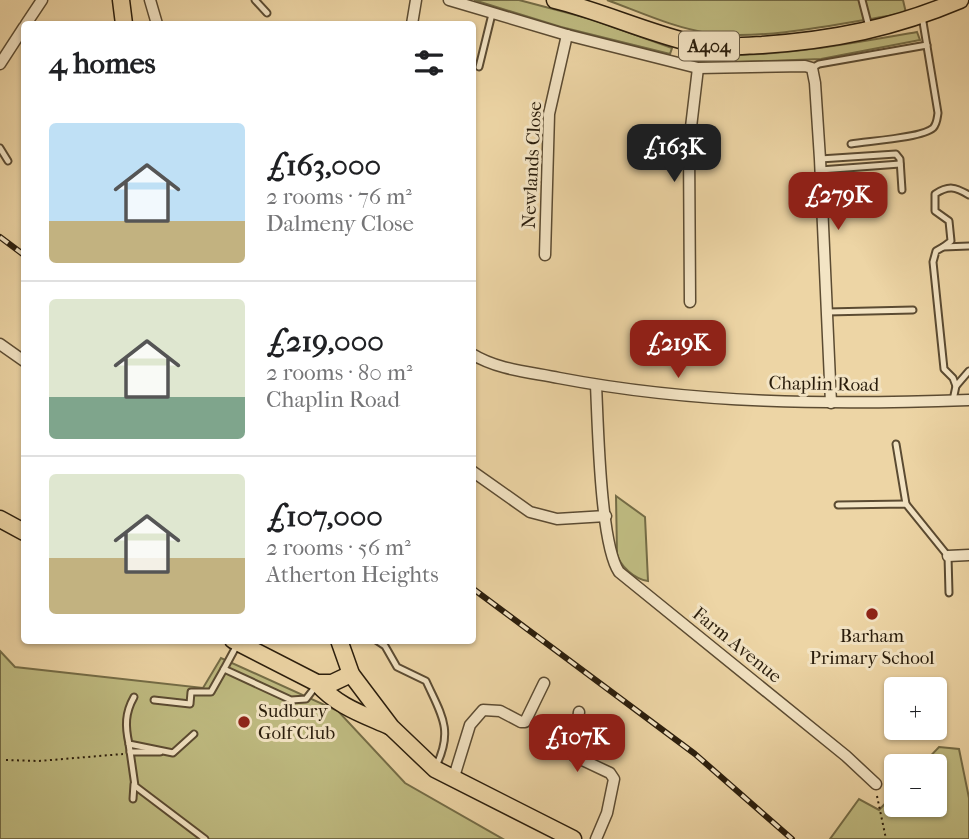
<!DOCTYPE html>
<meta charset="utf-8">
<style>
body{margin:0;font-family:"IM FELL French Canon",serif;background:#f2f2f2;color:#202124;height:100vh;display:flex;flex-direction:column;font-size:26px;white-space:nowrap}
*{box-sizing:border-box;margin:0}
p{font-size:23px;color:#757577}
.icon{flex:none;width:38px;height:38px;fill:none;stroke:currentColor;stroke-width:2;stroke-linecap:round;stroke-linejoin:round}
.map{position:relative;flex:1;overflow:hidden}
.side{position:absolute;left:21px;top:21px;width:455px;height:623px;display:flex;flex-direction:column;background:#fff;border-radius:7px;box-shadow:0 2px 5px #0004}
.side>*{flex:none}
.tools{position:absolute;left:884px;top:677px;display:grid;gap:14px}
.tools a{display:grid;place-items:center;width:63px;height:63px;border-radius:7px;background:#fff;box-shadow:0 2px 5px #0004;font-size:35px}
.price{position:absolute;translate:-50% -60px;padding:0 16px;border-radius:14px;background:#8f2418;color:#fff;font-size:23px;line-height:46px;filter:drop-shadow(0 2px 4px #0008)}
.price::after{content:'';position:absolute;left:50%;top:42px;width:21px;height:16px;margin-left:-10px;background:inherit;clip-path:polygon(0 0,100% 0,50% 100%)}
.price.active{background:#222;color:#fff}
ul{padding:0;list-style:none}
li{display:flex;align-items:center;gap:21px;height:175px;padding:0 28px}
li+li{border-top:2px solid #e0e0e0}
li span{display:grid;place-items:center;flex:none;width:196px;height:140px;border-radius:7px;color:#555}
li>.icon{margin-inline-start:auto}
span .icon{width:84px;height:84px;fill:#fffc;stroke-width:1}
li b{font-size:30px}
h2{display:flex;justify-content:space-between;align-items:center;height:84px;padding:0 28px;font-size:30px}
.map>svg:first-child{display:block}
.green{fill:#bfbb81;stroke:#746c46;stroke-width:2}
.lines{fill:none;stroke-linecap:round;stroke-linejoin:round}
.lane-casing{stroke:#5b4b32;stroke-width:9}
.street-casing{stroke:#5b4b32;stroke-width:13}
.primary-casing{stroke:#2a1d0c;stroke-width:19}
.path{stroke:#2a1d0c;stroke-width:2;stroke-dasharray:2 3.5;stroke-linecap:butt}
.lane{stroke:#f3e4c4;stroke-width:5}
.street{stroke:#f3e4c4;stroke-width:10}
.primary{stroke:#edd5a5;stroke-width:16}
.rail-casing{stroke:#2a1d0c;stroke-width:6}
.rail{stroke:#f3e4c4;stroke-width:3.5;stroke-dasharray:10;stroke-linecap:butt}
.poi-dot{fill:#8f2418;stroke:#f3e4c4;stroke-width:2.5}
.labels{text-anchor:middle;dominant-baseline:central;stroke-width:6;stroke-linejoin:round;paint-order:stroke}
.shield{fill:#f3e4c4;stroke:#665943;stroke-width:2}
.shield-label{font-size:18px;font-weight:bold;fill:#2a1d0c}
.street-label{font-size:19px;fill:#2a1d0c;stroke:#f3e4c4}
.poi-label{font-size:19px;fill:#2a1d0c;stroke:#f3e4c4}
</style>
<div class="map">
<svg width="969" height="839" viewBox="0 0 969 839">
<rect width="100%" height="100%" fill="#edd5a5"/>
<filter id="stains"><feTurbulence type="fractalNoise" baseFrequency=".00286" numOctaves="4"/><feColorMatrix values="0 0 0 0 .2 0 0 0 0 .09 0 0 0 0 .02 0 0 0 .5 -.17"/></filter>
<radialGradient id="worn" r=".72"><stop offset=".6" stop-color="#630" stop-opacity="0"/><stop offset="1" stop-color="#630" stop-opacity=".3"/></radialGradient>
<g class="green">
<polygon points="474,0 519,0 591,19 672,48 670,54 561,27"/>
<path d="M607 0H903L906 13C847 22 767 41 709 33 674 28 640 12 607 0Z"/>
<path d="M917 32 920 40 821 59 712 63 695 61 697 55C773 58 843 45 917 32Z"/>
<path d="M616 496 645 517 648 581C634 579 620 566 617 554Z"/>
<polygon points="0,651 15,667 203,688 221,658 338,711 405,783 503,839 0,839"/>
<polygon points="939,747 959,749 969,798 969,839 830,839 859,799 879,810 896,792 896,805 934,805 934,766 921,766"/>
</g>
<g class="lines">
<g class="lane-casing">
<g id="lane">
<polyline points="255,0 267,13"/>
<polyline points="862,0 869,27"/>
<polyline points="683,63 688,43"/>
<polyline points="479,67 492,14"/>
<polyline points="812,68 819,64 927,45"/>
<path d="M851 144C868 141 922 138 933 128 937 124 937 119 938 113L922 16"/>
<polyline points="0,148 8,161"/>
<polyline points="820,159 896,154 900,159 902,190"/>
<polyline points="820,170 900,164"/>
<path d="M943 247 951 241 949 221 935 211V194C949 185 955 187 969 195"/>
<polyline points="827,312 913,310"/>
<polyline points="956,386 953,378 944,369 933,262 936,251 943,247 969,246"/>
<polyline points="953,400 956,386 969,371"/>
<polyline points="896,444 906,504"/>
<polyline points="838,505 906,504 948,556 949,593"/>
<path d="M376 640 385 646 397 667 426 681C441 714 454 730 436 766"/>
<polyline points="237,645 224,669 291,700 306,699 316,686"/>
<path d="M134 697C125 713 125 726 129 744L173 753 194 734"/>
<polyline points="154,700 190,704 191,692 211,692 224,669"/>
<polyline points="129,744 135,786 205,839"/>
<polyline points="130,752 160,752"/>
<polyline points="133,799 134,784"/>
</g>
</g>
<g class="street-casing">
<g id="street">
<polyline points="150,0 157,24"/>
<polyline points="449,0 567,35 698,68 805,66 812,68 815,83 820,159 831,403"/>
<polyline points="26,24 42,0"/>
<polyline points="412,24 416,0"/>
<polyline points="0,64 24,27"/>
<polyline points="545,255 549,114 567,35"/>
<polyline points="690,302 689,144 698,68"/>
<polyline points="0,344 24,361"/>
<path d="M472 354C498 370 530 372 559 378 695 404 832 405 969 400"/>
<path d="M596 385C598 424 600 544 619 572L846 756 876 784"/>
<polyline points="472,471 530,512 557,519 606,516"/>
<polyline points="948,556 969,555"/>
<polyline points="579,712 574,756 610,773 614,779 607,813 596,839"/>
<polyline points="453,780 470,725 483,710 500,711 521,722 525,722 544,683"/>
</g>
</g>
<g class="primary-casing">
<g id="primary">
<polyline points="121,0 124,24"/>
<path d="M555 0C600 11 643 31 688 42 713 49 737 46 762 45 834 40 894 28 960 0"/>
<polyline points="0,519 24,532"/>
<polyline points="233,640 317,683 332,683 351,674"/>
<polyline points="339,640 351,674 391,727 435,769 573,839"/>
<path d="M317 683C337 706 362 714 389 726"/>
</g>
</g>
<g class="path">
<polyline points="6,760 39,761 123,754"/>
<polyline points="877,796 886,839"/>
</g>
<use href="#lane" class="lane"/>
<use href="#street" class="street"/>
<use href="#primary" class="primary"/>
<g class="rail-casing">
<g id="rail">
<polyline points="0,237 24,255"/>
<polyline points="472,588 695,754 792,839"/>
</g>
</g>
<use href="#rail" class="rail"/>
</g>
<g class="poi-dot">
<circle cx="872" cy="614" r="7"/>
<circle cx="244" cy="722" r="7"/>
</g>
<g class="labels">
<rect class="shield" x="679" y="31.5" width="60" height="29" rx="5"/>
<g class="shield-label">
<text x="709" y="46">A404</text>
</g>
<g class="street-label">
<text transform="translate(532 165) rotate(-87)">Newlands Close</text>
<text transform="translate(824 384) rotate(1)">Chaplin Road</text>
<text transform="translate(737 645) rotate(39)">Farm Avenue</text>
</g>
<g class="poi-label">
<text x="872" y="636">Barham<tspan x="872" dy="22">Primary School</tspan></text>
<text x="258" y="711" text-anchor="start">Sudbury<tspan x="258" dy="22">Golf Club</tspan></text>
</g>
</g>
<rect width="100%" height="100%" filter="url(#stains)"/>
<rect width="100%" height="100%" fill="url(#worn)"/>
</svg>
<div class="tools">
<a>+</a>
<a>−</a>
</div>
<b class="price active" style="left:674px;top:184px">£163K</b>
<b class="price" style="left:838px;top:232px">£279K</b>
<b class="price" style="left:678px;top:380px">£219K</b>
<b class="price" style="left:577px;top:774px">£107K</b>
<section class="side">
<h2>4 homes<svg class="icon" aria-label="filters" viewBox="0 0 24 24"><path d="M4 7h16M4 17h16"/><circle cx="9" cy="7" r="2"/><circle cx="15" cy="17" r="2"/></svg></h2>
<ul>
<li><span style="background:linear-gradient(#bfe0f5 70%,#c2b280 0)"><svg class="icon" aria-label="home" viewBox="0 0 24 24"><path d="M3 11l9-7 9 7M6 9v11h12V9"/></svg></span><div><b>£163,000</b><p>2 rooms · 76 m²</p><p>Dalmeny Close</p></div></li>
<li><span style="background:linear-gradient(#dfe7d0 70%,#7fa58c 0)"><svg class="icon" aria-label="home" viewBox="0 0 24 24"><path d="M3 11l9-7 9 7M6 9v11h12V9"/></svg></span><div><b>£219,000</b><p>2 rooms · 80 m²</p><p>Chaplin Road</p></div></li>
<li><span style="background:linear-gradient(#dfe7d0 60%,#c2b280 0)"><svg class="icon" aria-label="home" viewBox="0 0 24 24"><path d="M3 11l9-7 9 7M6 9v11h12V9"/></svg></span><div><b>£107,000</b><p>2 rooms · 56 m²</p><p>Atherton Heights</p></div></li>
</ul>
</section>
</div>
